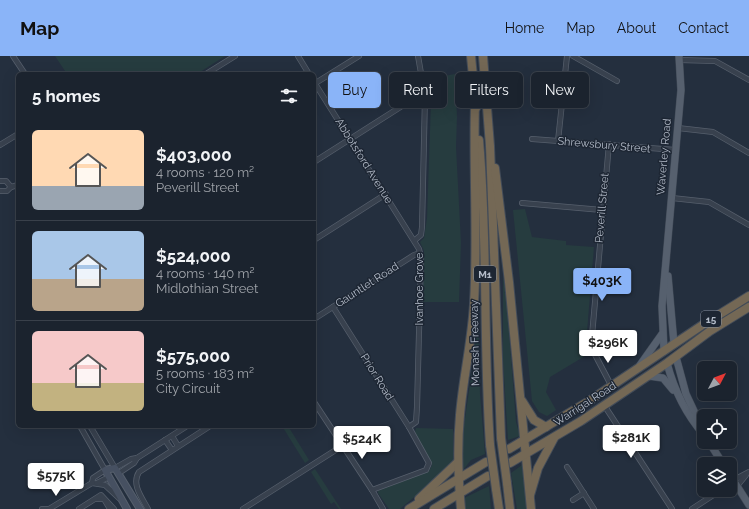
<!DOCTYPE html>
<meta charset="utf-8">
<style>
body{margin:0;font-family:Raleway,sans-serif;background:#242b36;color:#f1f3f6;height:100vh;display:flex;flex-direction:column;font-size:15px;white-space:nowrap}
*{box-sizing:border-box;margin:0}
p{font-size:13px;color:#a0a4aa}
.icon{flex:none;width:22px;height:22px;fill:none;stroke:currentColor;stroke-width:2;stroke-linecap:round;stroke-linejoin:round}
.map{position:relative;flex:1;overflow:hidden}
.drawer{position:absolute;left:16px;top:16px;width:300px;height:356px;display:flex;flex-direction:column;background:#1b232e;border-radius:6px;box-shadow:0 4px 16px #0002,0 0 0 1px #39404a}
.drawer>*{flex:none}
.banner{position:absolute;left:328px;top:16px;width:361px;height:36px;display:flex;gap:8px}
.needle{width:26px;rotate:49deg}
.tools{position:absolute;left:697px;top:305px;display:grid;gap:8px}
.tools a{display:grid;place-items:center;width:40px;height:40px;border-radius:6px;background:#1b232e;box-shadow:0 4px 16px #0002,0 0 0 1px #39404a;font-size:20px}
.price{position:absolute;translate:-50% -34px;padding:0 9px;border-radius:4px;background:#fff;color:#222;font-size:13px;line-height:26px;filter:drop-shadow(0 1px 2px #0008)}
.price::after{content:'';position:absolute;left:50%;top:24px;width:12px;height:9px;margin-left:-6px;background:inherit;clip-path:polygon(0 0,100% 0,50% 100%)}
.price.on{background:#8ab4f8;color:#111}
ul{padding:0;list-style:none}
li{display:flex;align-items:center;gap:12px;height:100px;padding:0 16px}
li+li{border-top:1px solid #39404a}
li span{display:grid;place-items:center;flex:none;width:112px;height:80px;border-radius:6px;color:#555}
li>.icon{margin-inline-start:auto}
span .icon{width:48px;height:48px;fill:#fffc;stroke-width:1}
li b{font-size:17px}
h2{display:flex;justify-content:space-between;align-items:center;height:48px;padding:0 16px;font-size:17px}
.pill{padding:0 14px;border-radius:6px;background:#1b232e;box-shadow:0 4px 16px #0002,0 0 0 1px #39404a;font-size:14px;line-height:36px}
.pill.on{background:#8ab4f8;color:#111}
header{display:flex;align-items:center;gap:24px;box-sizing:border-box;height:56px;padding:0 20px;background:#8ab4f8;color:#111}
header strong{font-size:19px}
nav{display:flex;gap:22px;margin-inline-start:auto;font-size:14px}
.map>svg:first-child{display:block}
.green{fill:#263c3f}
.lines{fill:none;stroke-linecap:round;stroke-linejoin:round}
.street-casing{stroke:#565f6c;stroke-width:6}
.secondary-casing{stroke:#565f6c;stroke-width:8}
.primary-casing{stroke:#414a57;stroke-width:8}
.highway-casing{stroke:#434c59;stroke-width:10}
.street{stroke:#38414e;stroke-width:4.5}
.secondary{stroke:#465061;stroke-width:6}
.primary{stroke:#56606e;stroke-width:7}
.highway{stroke:#746855;stroke-width:8}
.highway-bridge-casing{stroke:#434c59;stroke-width:10;stroke-linecap:butt}
.highway-bridge{stroke:#746855;stroke-width:8}
.labels{text-anchor:middle;dominant-baseline:central;stroke-width:3;stroke-linejoin:round;paint-order:stroke}
.shield{fill:#1d2633;stroke:#878f9c;stroke-width:1}
.shield-label{font-size:10px;font-weight:bold;fill:#b4bcc9}
.street-label{font-size:11px;fill:#b4bcc9;stroke:#1d2633}
</style>
<header>
<strong>Map</strong>
<nav><a>Home</a><a>Map</a><a>About</a><a>Contact</a></nav>
</header>
<div class="map">
<svg width="749" height="453" viewBox="0 0 749 453">
<rect width="100%" height="100%" fill="#242f3e"/>
<g class="green">
<polygon points="55,0 225,0 197,18 67,18"/>
<polygon points="455,18 457,60 456,91 461,187 459,246 423,246 424,195 420,186 424,182 427,162 431,46 428,23"/>
<polygon points="525,153 532,181 566,185 566,189 594,191 585,300 550,321 546,336 556,354 547,360 539,356 532,345 513,154"/>
<polygon points="503,223 505,224 516,366 520,380 508,384 503,304"/>
<polygon points="478,248 480,338 485,398 471,404 463,414 461,412 463,376 473,308"/>
<polygon points="282,370 288,370 309,404 305,407"/>
<polygon points="416,372 453,373 453,404 451,410 400,453 389,453 378,437 378,435 429,415 432,409 415,376"/>
<polygon points="522,409 527,453 517,453 511,417"/>
<polygon points="315,413 341,453 339,453 334,446 331,448 311,416"/>
<polygon points="489,430 491,453 465,453 464,442"/>
</g>
<g class="lines">
<g class="street-casing">
<g id="street">
<polyline points="13,0 25,18"/>
<polyline points="298,0 309,18"/>
<polyline points="573,0 617,25"/>
<polyline points="679,4 715,5 749,24"/>
<polyline points="206,18 235,0"/>
<polyline points="314,26 419,193 421,202 417,351 416,366 409,371"/>
<polyline points="314,28 359,0"/>
<polyline points="678,72 713,76 749,97"/>
<polyline points="532,83 676,94"/>
<polyline points="558,85 567,0"/>
<polyline points="609,88 591,291 612,331"/>
<polyline points="0,89 18,78"/>
<polyline points="314,106 413,43 425,40"/>
<polyline points="0,125 6,125 11,131"/>
<polyline points="0,135 7,135 11,131 18,129"/>
<polyline points="672,142 709,146 749,169"/>
<polyline points="522,147 602,154"/>
<polyline points="314,184 386,138"/>
<polyline points="415,184 421,179 422,171 425,40 418,0"/>
<polyline points="314,263 414,199 420,197"/>
<polyline points="314,346 372,434 426,414 429,407 409,371 333,251"/>
<polyline points="604,349 672,453"/>
<polyline points="80,370 105,414 93,422 92,427"/>
<polyline points="90,370 115,412 131,403 137,402"/>
<polyline points="172,380 178,390"/>
<polyline points="165,384 172,394"/>
<polyline points="567,411 594,453"/>
<polyline points="119,417 134,407 137,402 187,370"/>
<polyline points="730,426 749,416"/>
<polyline points="92,427 105,429 119,442"/>
<polyline points="97,427 109,421"/>
<polyline points="737,430 746,419"/>
<polyline points="372,434 383,453"/>
<polyline points="96,443 104,443 110,453"/>
<polyline points="573,444 584,437"/>
<polyline points="42,453 47,453"/>
<polyline points="49,453 92,427"/>
<polyline points="79,453 101,439 114,453"/>
<path d="M148 453C142 442 131 428 139 416L210 370"/>
<polyline points="243,453 342,390"/>
<polyline points="692,453 721,434"/>
</g>
</g>
<g class="secondary-casing">
<polyline id="secondary" points="127,453 105,414 115,412 140,453"/>
</g>
<g class="primary-casing">
<g id="primary">
<polyline points="668,220 674,288"/>
<polyline points="664,295 662,250 681,34 679,0"/>
<polyline points="676,301 686,338 702,372"/>
<path d="M667 307C674 334 686 358 704 379"/>
<polyline points="640,309 662,278"/>
<polyline points="649,320 663,322 673,334"/>
<polyline points="709,386 723,408"/>
<polyline points="730,419 749,449"/>
</g>
</g>
<g class="highway-casing">
<g id="highway">
<polyline points="471,0 476,52"/>
<polyline points="483,0 490,90 501,382"/>
<path d="M479 84C488 185 483 287 490 389"/>
<polyline points="495,112 509,226 531,453"/>
<polyline points="522,345 534,364 546,371"/>
<polyline points="509,393 589,345 704,268 749,240"/>
<polyline points="510,407 581,365 667,307 710,275 749,251"/>
<polyline points="507,427 510,453"/>
<polyline points="496,433 499,453"/>
<polyline points="530,439 538,412 554,382"/>
<polyline points="419,443 457,407"/>
<polyline points="409,453 486,406"/>
<polyline points="434,453 488,420"/>
<path d="M461 453C458 421 457 391 460 359 463 322 472 285 474 248 478 181 473 114 475 48"/>
</g>
</g>
<use href="#street" class="street"/>
<use href="#secondary" class="secondary"/>
<use href="#primary" class="primary"/>
<use href="#highway" class="highway"/>
<g class="highway-bridge-casing">
<g id="highway-bridge">
<polyline points="501,382 507,427"/>
<polyline points="490,389 496,433"/>
</g>
</g>
<use href="#highway-bridge" class="highway-bridge"/>
</g>
<g class="labels">
<g class="shield">
<rect x="474" y="210" width="22" height="16" rx="3"/>
<rect x="701" y="255" width="20" height="16" rx="3"/>
</g>
<g class="shield-label">
<text x="485" y="218">M1</text>
<text x="711" y="263">15</text>
</g>
<g class="street-label">
<text transform="translate(604 89) rotate(5)">Shrewsbury Street</text>
<text transform="translate(664 101) rotate(-85)">Waverley Road</text>
<text transform="translate(364 105) rotate(58)">Abbotsford Avenue</text>
<text transform="translate(602 152) rotate(-85)">Peverill Street</text>
<text transform="translate(367 229) rotate(-33)">Gauntlet Road</text>
<text transform="translate(419 233) rotate(-90)">Ivanhoe Grove</text>
<text transform="translate(475 287) rotate(-91)">Monash Freeway</text>
<text transform="translate(377 321) rotate(58)">Prior Road</text>
<text transform="translate(585 348) rotate(-33)">Warrigal Road</text>
</g>
</g>
</svg>
<div class="tools">
<a><svg class="needle" viewBox="-14 -14 28 28"><path d="M0-13l5 13h-10z" fill="#e53935"/><path d="M0 13l5-13h-10z" fill="#a0a4aa"/></svg></a>
<a><svg class="icon" aria-label="locate" viewBox="0 0 24 24"><circle cx="12" cy="12" r="6"/><path d="M12 2v4M12 18v4M2 12h4M18 12h4"/></svg></a>
<a><svg class="icon" aria-label="layers" viewBox="0 0 24 24"><path d="M12 4l9 5-9 5-9-5zM3 14l9 5 9-5"/></svg></a>
</div>
<b class="price on" style="left:602px;top:246px">$403K</b>
<b class="price" style="left:608px;top:308px">$296K</b>
<b class="price" style="left:631px;top:403px">$281K</b>
<b class="price" style="left:362px;top:404px">$524K</b>
<b class="price" style="left:56px;top:441px">$575K</b>
<div class="banner">
<a class="pill on">Buy</a>
<a class="pill">Rent</a>
<a class="pill">Filters</a>
<a class="pill">New</a>
</div>
<section class="drawer">
<h2>5 homes<svg class="icon" aria-label="filters" viewBox="0 0 24 24"><path d="M4 7h16M4 17h16"/><circle cx="9" cy="7" r="2"/><circle cx="15" cy="17" r="2"/></svg></h2>
<ul>
<li><span style="background:linear-gradient(#ffd9b3 70%,#9aa5b1 0)"><svg class="icon" aria-label="home" viewBox="0 0 24 24"><path d="M3 11l9-7 9 7M6 9v11h12V9"/></svg></span><div><b>$403,000</b><p>4 rooms · 120 m²</p><p>Peverill Street</p></div></li>
<li><span style="background:linear-gradient(#a9c7e8 60%,#b9a48a 0)"><svg class="icon" aria-label="home" viewBox="0 0 24 24"><path d="M3 11l9-7 9 7M6 9v11h12V9"/></svg></span><div><b>$524,000</b><p>4 rooms · 140 m²</p><p>Midlothian Street</p></div></li>
<li><span style="background:linear-gradient(#f6c9c9 65%,#c2b280 0)"><svg class="icon" aria-label="home" viewBox="0 0 24 24"><path d="M3 11l9-7 9 7M6 9v11h12V9"/></svg></span><div><b>$575,000</b><p>5 rooms · 183 m²</p><p>City Circuit</p></div></li>
</ul>
</section>
</div>
